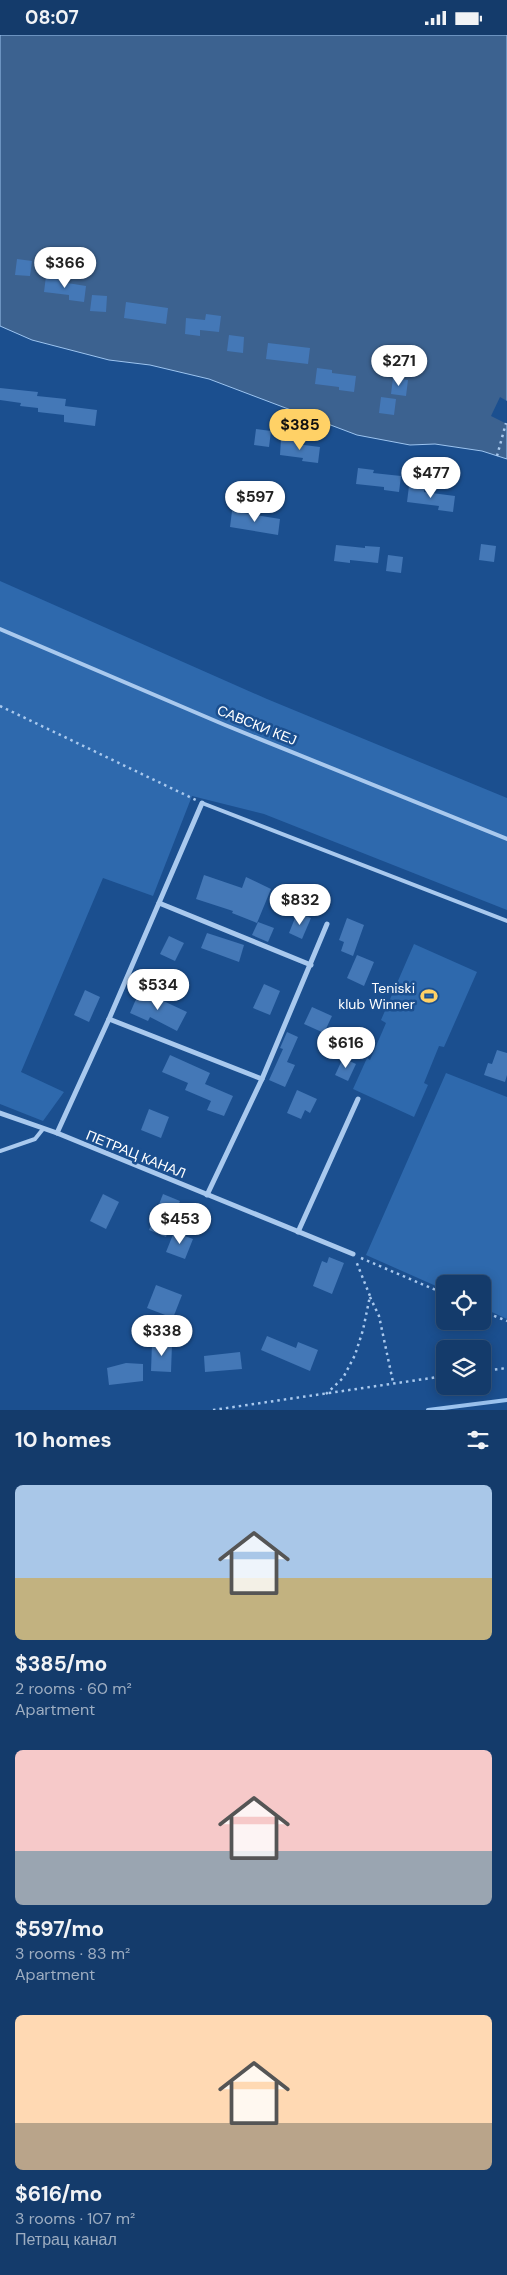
<!DOCTYPE html>
<meta charset="utf-8">
<style>
body{margin:0;font-family:"DM Sans",sans-serif;background:#1d4271;color:#f1f3f6;height:100vh;display:flex;flex-direction:column;font-size:19px;white-space:nowrap}
*{box-sizing:border-box;margin:0}
p{font-size:16px;color:#9dadc1}
.icon{flex:none;width:28px;height:28px;fill:none;stroke:currentColor;stroke-width:2;stroke-linecap:round;stroke-linejoin:round}
.map{position:relative;height:1375px;overflow:hidden}
.panel{display:flex;flex-direction:column;background:#143b6b;flex:1}
.panel>*{flex:none}
.tools{position:absolute;left:436px;top:1240px;display:grid;gap:10px}
.tools a{display:grid;place-items:center;width:55px;height:55px;border-radius:8px;background:#143b6b;box-shadow:0 2px 12px #0003,0 0 0 1px #33557e;font-size:25px}
.price{position:absolute;translate:-50% -42px;padding:0 11px;border-radius:18px;background:#fff;color:#222;font-size:16px;line-height:32px;filter:drop-shadow(0 1px 2px #0008)}
.price::after{content:'';position:absolute;left:50%;top:30px;width:15px;height:11px;margin-left:-8px;background:inherit;clip-path:polygon(0 0,100% 0,50% 100%)}
.price.current{background:#ffd166;color:#111}
ul{padding:0;list-style:none}
li{display:grid;align-content:center;gap:10px;height:265px;padding:0 15px}
li span{display:grid;place-items:center;height:155px;border-radius:8px;color:#555}
li>.icon{margin-inline-start:auto}
span .icon{width:90px;height:90px;fill:#fffc;stroke-width:1}
li b{font-size:21px}
h2{display:flex;justify-content:space-between;align-items:center;height:60px;padding:0 15px;font-size:21px}
.status{display:flex;justify-content:space-between;align-items:center;height:35px;padding:0 25px;background:#143b6b;direction:ltr}
.status svg{height:14px;fill:currentColor}
.map>svg:first-child{display:block}
.green{fill:#2e69ad}
.water{fill:#3c6290;stroke:#9cc4f0}
.pier{fill:#1b4f8f}
.lines{fill:none;stroke-linecap:round;stroke-linejoin:round}
.stream{stroke:#9cc4f0;stroke-width:4}
.building{fill:#4478b7}
.path{stroke:#a9c9ee;stroke-width:2.5;stroke-dasharray:2.5 4;stroke-linecap:butt}
.lane{stroke:#a9c9ee;stroke-width:4}
.street{stroke:#a9c9ee;stroke-width:5}
.labels{text-anchor:middle;dominant-baseline:central;stroke-width:5;stroke-linejoin:round;paint-order:stroke}
.street-label{font-size:14px;fill:#fff;stroke:#1b4f8f}
.poi-label{font-size:14px;fill:#fff;stroke:#1b4f8f;text-anchor:end}
</style>
<div class="status"><b>08:07</b><svg viewBox="0 0 49 12"><path d="M0 12V9h3v3zM5 12V6h3v6zM10 12V3h3v9zM15 12V0h3v12zM26 1h20v11H26zM47 4h2v5h-2z"/></svg></div>
<div class="map">
<svg width="507" height="1375" viewBox="0 0 507 1375">
<rect width="100%" height="100%" fill="#1b4f8f"/>
<g class="green">
<polygon points="0,546 267,664 507,763 507,875 264,779 192,761 153,861 103,843 21,1037 64,1057 43,1086 0,1069"/>
<polygon points="414,909 477,937 444,1012 439,1011 424,1048 428,1050 414,1082 353,1054 367,1023 370,1025 386,988 381,985"/>
<polygon points="446,1038 507,1062 507,1284 483,1273 482,1249 445,1249 445,1255 366,1220"/>
</g>
<polygon class="water" points="0,0 507,0 507,424 482,416 435,409 410,410 357,400 209,344 150,330 109,325 32,305 0,291"/>
<polygon class="pier" points="500,362 507,366 507,389 491,381"/>
<g class="lines">
<polyline class="stream" points="428,1375 507,1365"/>
</g>
<g class="building">
<polygon points="17,224 32,226 30,241 15,240"/>
<polygon points="46,241 61,243 61,247 86,251 84,267 69,265 69,260 44,257"/>
<polygon points="92,260 107,261 106,277 90,276"/>
<polygon points="126,267 168,273 166,289 124,283"/>
<polygon points="206,279 221,281 219,297 200,295 200,301 185,299 186,283 205,285"/>
<polygon points="229,300 244,302 243,318 227,316"/>
<polygon points="268,308 310,313 308,329 266,324"/>
<polygon points="317,333 332,335 332,338 356,341 354,357 339,355 339,352 315,349"/>
<polygon points="393,343 408,345 406,361 391,359"/>
<polygon points="0,353 38,357 37,361 66,364 65,371 97,375 95,391 64,387 64,380 38,377 38,373 20,371 21,368 0,365"/>
<polygon points="381,362 396,364 394,380 379,378"/>
<polygon points="256,394 271,396 269,412 254,410"/>
<polygon points="281,404 297,406 296,409 320,412 318,428 302,426 303,423 280,420"/>
<polygon points="358,433 374,435 373,438 401,441 399,457 384,455 384,452 356,449"/>
<polygon points="409,451 424,453 424,457 455,461 453,477 438,475 439,471 407,467"/>
<polygon points="232,476 280,484 278,500 230,492"/>
<polygon points="481,509 496,511 494,527 479,525"/>
<polygon points="336,510 365,513 365,511 380,512 378,528 350,525 350,528 334,526"/>
<polygon points="388,520 403,522 401,538 386,536"/>
<polygon points="204,840 242,853 246,842 271,854 257,888 232,878 233,876 196,864"/>
<polygon points="297,878 311,883 302,904 289,898"/>
<polygon points="347,883 364,890 353,921 341,916 344,907 339,905"/>
<polygon points="258,887 274,893 268,907 252,900"/>
<polygon points="207,898 244,910 239,927 201,913"/>
<polygon points="169,901 184,908 175,926 160,919"/>
<polygon points="357,920 374,927 364,951 347,943"/>
<polygon points="264,949 280,956 270,980 253,973"/>
<polygon points="85,955 100,962 89,987 74,980"/>
<polygon points="140,955 187,977 177,996 150,982 148,986 130,978"/>
<polygon points="312,972 332,981 324,998 304,989"/>
<polygon points="287,997 298,1002 287,1027 295,1030 285,1052 269,1045 283,1014 280,1013"/>
<polygon points="497,1015 507,1018 507,1040 505,1047 484,1040 488,1028 492,1029"/>
<polygon points="170,1020 210,1038 205,1049 233,1061 224,1081 207,1075 211,1066 185,1055 188,1048 162,1037"/>
<polygon points="343,1023 356,1029 348,1046 335,1040"/>
<polygon points="297,1055 317,1064 310,1078 305,1075 301,1084 287,1078"/>
<polygon points="149,1074 169,1082 161,1103 141,1095"/>
<polygon points="103,1159 119,1167 106,1194 90,1186"/>
<polygon points="163,1159 180,1166 166,1202 149,1195"/>
<polygon points="174,1197 193,1204 185,1224 166,1217"/>
<polygon points="329,1222 344,1228 332,1259 313,1251 322,1226 327,1228"/>
<polygon points="156,1250 182,1260 173,1283 147,1273"/>
<polygon points="267,1301 296,1313 298,1307 318,1315 310,1336 261,1315"/>
<polygon points="152,1308 172,1309 171,1337 151,1336"/>
<polygon points="240,1317 242,1334 205,1337 204,1321"/>
<polygon points="126,1328 143,1329 143,1346 109,1350 107,1333"/>
</g>
<g class="lines">
<g class="path">
<polyline points="497,421 506,388"/>
<polyline points="0,671 196,765"/>
<polyline points="361,1223 445,1259"/>
<polyline points="370,1262 379,1281 393,1347"/>
<polyline points="482,1276 507,1286"/>
<polyline points="482,1336 507,1333"/>
<polyline points="326,1359 343,1343 355,1320 363,1295 370,1261 356,1226"/>
<polyline points="213,1375 445,1341"/>
</g>
<g class="lane">
<polyline points="0,594 225,690 507,804"/>
<polyline points="202,768 507,886"/>
<polyline points="0,1116 35,1104 43,1094"/>
</g>
<g class="street">
<polyline points="159,868 311,930"/>
<polyline points="109,984 262,1044"/>
<polyline points="0,1078 57,1098 353,1219"/>
<polyline points="57,1098 109,984 202,768"/>
<polyline points="207,1160 262,1044 327,889"/>
<polyline points="298,1197 358,1064"/>
</g>
</g>
<defs>
<g id="stadium-bare" transform="scale(1.35)"><path d="M0-5a6.5 5 0 1 0 0 10a6.5 5 0 1 0 0-10ZM-3.5-1.8h7v3.6h-7Z" fill="#ffd166" stroke="#1b4f8f" stroke-width="2.5" paint-order="stroke"/></g>
</defs>
<g fill-rule="evenodd">
<use href="#stadium-bare" x="429" y="961"/>
</g>
<g class="labels">
<g class="street-label">
<text transform="translate(257 690) rotate(22)">САВСКИ КЕЈ</text>
<text transform="translate(136 1119) rotate(22)">ПЕТРАЦ КАНАЛ</text>
</g>
<g class="poi-label">
<text x="415" y="953">Teniski<tspan x="415" dy="16">klub Winner</tspan></text>
</g>
</g>
</svg>
<div class="tools">
<a><svg class="icon" aria-label="locate" viewBox="0 0 24 24"><circle cx="12" cy="12" r="6"/><path d="M12 2v4M12 18v4M2 12h4M18 12h4"/></svg></a>
<a><svg class="icon" aria-label="layers" viewBox="0 0 24 24"><path d="M12 4l9 5-9 5-9-5zM3 14l9 5 9-5"/></svg></a>
</div>
<b class="price" style="left:65px;top:254px">$366</b>
<b class="price" style="left:399px;top:352px">$271</b>
<b class="price current" style="left:300px;top:416px">$385</b>
<b class="price" style="left:431px;top:464px">$477</b>
<b class="price" style="left:255px;top:488px">$597</b>
<b class="price" style="left:300px;top:891px">$832</b>
<b class="price" style="left:158px;top:976px">$534</b>
<b class="price" style="left:346px;top:1034px">$616</b>
<b class="price" style="left:180px;top:1210px">$453</b>
<b class="price" style="left:162px;top:1322px">$338</b>
</div>
<section class="panel">
<h2>10 homes<svg class="icon" aria-label="filters" viewBox="0 0 24 24"><path d="M4 7h16M4 17h16"/><circle cx="9" cy="7" r="2"/><circle cx="15" cy="17" r="2"/></svg></h2>
<ul>
<li><span style="background:linear-gradient(#a9c7e8 60%,#c2b280 0)"><svg class="icon" aria-label="home" viewBox="0 0 24 24"><path d="M3 11l9-7 9 7M6 9v11h12V9"/></svg></span><div><b>$385/mo</b><p>2 rooms · 60 m²</p><p>Apartment</p></div></li>
<li><span style="background:linear-gradient(#f6c9c9 65%,#9aa5b1 0)"><svg class="icon" aria-label="home" viewBox="0 0 24 24"><path d="M3 11l9-7 9 7M6 9v11h12V9"/></svg></span><div><b>$597/mo</b><p>3 rooms · 83 m²</p><p>Apartment</p></div></li>
<li><span style="background:linear-gradient(#ffd9b3 70%,#b9a48a 0)"><svg class="icon" aria-label="home" viewBox="0 0 24 24"><path d="M3 11l9-7 9 7M6 9v11h12V9"/></svg></span><div><b>$616/mo</b><p>3 rooms · 107 m²</p><p>Петрац канал</p></div></li>
</ul>
</section>
